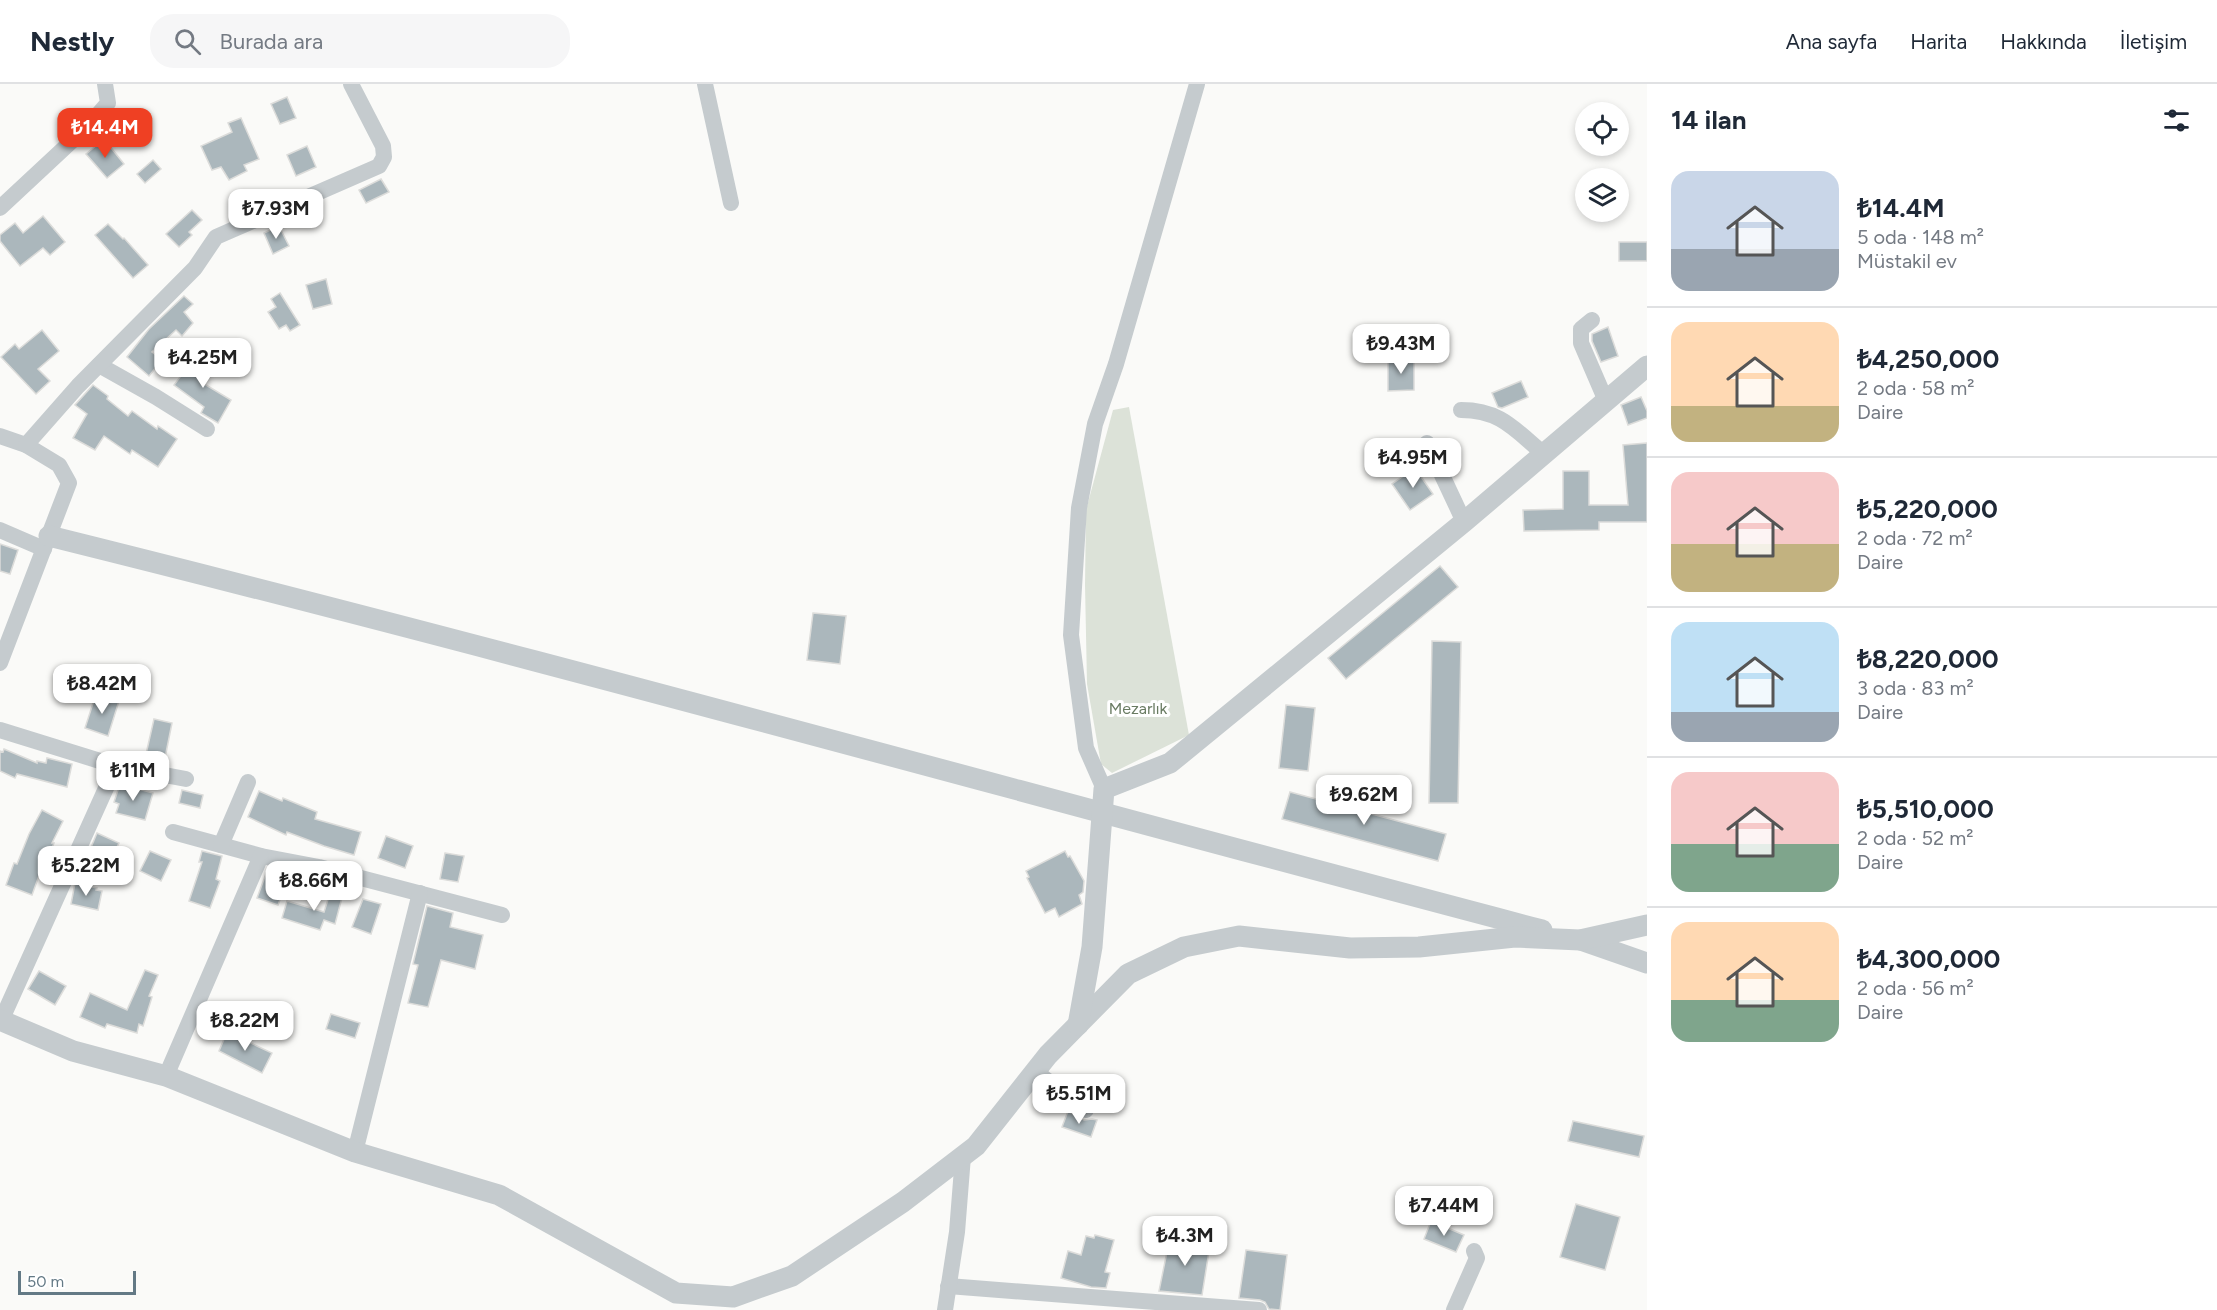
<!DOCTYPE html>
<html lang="tr">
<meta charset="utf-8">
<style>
body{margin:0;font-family:Figtree,sans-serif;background:#f6f6f7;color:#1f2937;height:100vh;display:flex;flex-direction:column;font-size:22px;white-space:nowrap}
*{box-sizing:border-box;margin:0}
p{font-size:20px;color:#747a83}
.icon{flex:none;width:33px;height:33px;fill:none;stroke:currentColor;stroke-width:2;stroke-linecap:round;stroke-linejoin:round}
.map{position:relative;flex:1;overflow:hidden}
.sheet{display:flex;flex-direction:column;background:#fff;width:570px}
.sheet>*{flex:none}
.tools{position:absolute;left:1575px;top:18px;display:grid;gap:12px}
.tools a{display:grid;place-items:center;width:54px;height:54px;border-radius:50%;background:#fff;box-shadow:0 3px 9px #0003;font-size:30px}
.scale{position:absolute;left:18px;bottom:15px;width:118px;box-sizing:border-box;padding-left:6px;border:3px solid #637985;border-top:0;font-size:16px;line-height:21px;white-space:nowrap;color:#637985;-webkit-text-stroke:4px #fff;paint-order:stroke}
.price{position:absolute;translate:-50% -51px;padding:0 14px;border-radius:12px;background:#fff;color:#222;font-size:20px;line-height:39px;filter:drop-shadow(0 2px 3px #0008)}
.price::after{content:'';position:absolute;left:50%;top:36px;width:18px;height:14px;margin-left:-9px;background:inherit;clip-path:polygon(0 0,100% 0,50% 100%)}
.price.on{background:#ef4023;color:#fff}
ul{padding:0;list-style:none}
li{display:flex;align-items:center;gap:18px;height:150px;padding:0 24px}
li+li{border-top:2px solid #e0e1e3}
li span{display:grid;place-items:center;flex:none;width:168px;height:120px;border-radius:18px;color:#555}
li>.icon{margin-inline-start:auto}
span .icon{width:72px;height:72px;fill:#fffc;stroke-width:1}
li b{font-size:26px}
h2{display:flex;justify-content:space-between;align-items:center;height:72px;padding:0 24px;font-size:26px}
header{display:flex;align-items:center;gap:36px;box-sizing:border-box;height:84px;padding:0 30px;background:#fff;border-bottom:2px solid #e0e1e3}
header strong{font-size:28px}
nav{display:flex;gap:33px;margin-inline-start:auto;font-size:21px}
.search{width:420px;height:54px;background:#f6f6f7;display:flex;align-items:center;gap:15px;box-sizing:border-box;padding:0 21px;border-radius:24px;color:#747a83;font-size:22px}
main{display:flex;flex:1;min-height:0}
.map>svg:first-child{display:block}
.green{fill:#dce2d8}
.building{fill:#abb7bc;stroke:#dcdcda;stroke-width:1.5}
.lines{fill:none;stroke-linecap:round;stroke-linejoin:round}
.minor{stroke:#c5cbce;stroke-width:16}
.tertiary{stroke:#c5cbce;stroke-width:21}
.labels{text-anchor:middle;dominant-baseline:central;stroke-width:6;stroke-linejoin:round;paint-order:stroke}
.park-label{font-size:16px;fill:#697b62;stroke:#fff}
</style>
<header>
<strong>Nestly</strong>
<div class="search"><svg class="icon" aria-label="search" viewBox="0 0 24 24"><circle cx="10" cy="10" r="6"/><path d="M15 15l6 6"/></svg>Burada ara</div>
<nav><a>Ana sayfa</a><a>Harita</a><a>Hakkında</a><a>İletişim</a></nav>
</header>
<main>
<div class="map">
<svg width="1647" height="1226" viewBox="0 0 1647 1226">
<rect width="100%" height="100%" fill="#fafaf8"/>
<polygon class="green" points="1129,323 1189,651 1112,689 1101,680 1087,600 1085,501 1086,426 1113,326"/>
<g class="building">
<polygon points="287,13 296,34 280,40 271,20"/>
<polygon points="241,34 259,75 244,81 247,87 229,96 221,83 212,86 201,62 232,48 228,39"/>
<polygon points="104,55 124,80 107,94 86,70"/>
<polygon points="307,62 316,83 296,92 287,71"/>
<polygon points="153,76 161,85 145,99 137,90"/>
<polygon points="381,95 389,108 366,119 359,106"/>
<polygon points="192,126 202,136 189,148 192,151 179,163 166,150"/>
<polygon points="43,132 65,158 50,171 43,164 20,182 0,157 0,151 15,139 23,149"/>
<polygon points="108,140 123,155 124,154 148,181 133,194 95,151"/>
<polygon points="279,142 289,162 273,170 264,149"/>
<rect x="1619" y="158" width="28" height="19"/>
<polygon points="326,195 332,220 313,225 306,201"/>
<polygon points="280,209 300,241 290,247 286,241 279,245 268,228 276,223 271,215"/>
<polygon points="184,212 193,220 184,228 193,239 182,252 176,246 152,268 162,276 149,292 127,273 149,245"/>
<polygon points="1608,243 1618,272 1601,278 1592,257 1592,250"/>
<polygon points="42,246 59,267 38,285 50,297 36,310 1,273 15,260 19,265"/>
<polygon points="198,269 214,281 201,298 231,316 218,339 201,329 204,323 174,301"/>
<polygon points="1401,273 1414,273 1414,306 1388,307 1388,277 1401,277"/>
<polygon points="1521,297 1528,313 1502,324 1498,323 1492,309"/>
<polygon points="93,301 108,312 107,315 128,332 132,327 157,345 158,342 177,355 158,383 132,366 130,370 104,352 95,366 73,354 87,330 75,321"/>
<polygon points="1641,313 1647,327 1647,334 1628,341 1621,321"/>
<polygon points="1647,359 1647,438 1599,438 1599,446 1524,447 1523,426 1563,425 1563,387 1589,387 1589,421 1628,421 1623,361"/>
<polygon points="1415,384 1433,410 1410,426 1392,400"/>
<polygon points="0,460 18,466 10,490 0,487"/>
<polygon points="1440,482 1458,503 1346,595 1328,574"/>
<polygon points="813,529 846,532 840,580 807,576"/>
<polygon points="1432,557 1461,558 1458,719 1429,719"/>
<polygon points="96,610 119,617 108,652 85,644"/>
<polygon points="1286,621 1315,624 1308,687 1279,684"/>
<polygon points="154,635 172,639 165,674 146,670"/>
<polygon points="4,665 37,679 37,677 46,679 47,674 72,680 67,703 17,690 15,694 0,687 0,667 3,668"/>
<polygon points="120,700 153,709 145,736 116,729 119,720 114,718"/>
<polygon points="182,706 203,711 200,724 179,719"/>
<polygon points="259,707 282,717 283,714 317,728 315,735 361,748 354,771 324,762 287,748 286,751 248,733"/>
<polygon points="1290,708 1446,750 1438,777 1282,735"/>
<polygon points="42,726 63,737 52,759 54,759 46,779 44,778 32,811 6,801 14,779 17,780 29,750"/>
<polygon points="97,749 119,759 107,783 87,773"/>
<polygon points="386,752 413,762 405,784 378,774"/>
<polygon points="150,767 171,776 161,797 140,787"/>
<polygon points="202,767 222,772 216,795 220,797 210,824 189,817 202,778 199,778"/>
<polygon points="1065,767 1068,773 1070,772 1084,797 1083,808 1079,811 1082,820 1059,833 1055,824 1045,829 1027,794 1029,793 1026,787"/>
<polygon points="445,769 464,772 458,798 440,795"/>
<polygon points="267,787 288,794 278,821 257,814"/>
<polygon points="75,799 97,804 96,806 102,807 98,826 71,820"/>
<polygon points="331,806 343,810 335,840 324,836 320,846 282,834 287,817 324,828"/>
<polygon points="363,815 381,820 371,850 352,843"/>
<polygon points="427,822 453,829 450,843 483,851 475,885 441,876 428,923 408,919 418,881 413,880"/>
<polygon points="145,886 158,891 149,912 152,913 143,942 139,940 137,949 107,940 105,944 80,933 90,909 127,926"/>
<polygon points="39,887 66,902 55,921 28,905"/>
<polygon points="331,930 360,939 355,954 326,945"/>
<polygon points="227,948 272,969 262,989 219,967"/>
<polygon points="1068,1027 1084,1036 1092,1035 1097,1036 1091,1053 1062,1043"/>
<polygon points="1573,1037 1644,1052 1639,1073 1568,1057"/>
<polygon points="1576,1120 1620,1133 1605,1186 1560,1173"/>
<polygon points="1431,1137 1464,1151 1456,1168 1424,1155"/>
<polygon points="1095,1151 1114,1156 1105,1188 1110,1189 1106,1204 1091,1203 1061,1194 1068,1167 1081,1171 1086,1152 1094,1154"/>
<polygon points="1170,1153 1210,1161 1202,1211 1159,1207"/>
<polygon points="1246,1166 1287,1171 1280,1226 1269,1225 1265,1218 1260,1216 1239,1214"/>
</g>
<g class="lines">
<g class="minor">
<polyline points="705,0 731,119"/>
<polyline points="0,124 89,41 108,19 105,0"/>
<polyline points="1592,236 1581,245 1581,259 1606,317"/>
<polyline points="99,281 156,313 207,345"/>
<path d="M1461 326C1501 326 1515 346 1544 370"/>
<polyline points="0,352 26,361 59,381 69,399 0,579"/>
<polyline points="1427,359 1464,438"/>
<polyline points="26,361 78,302 195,184 216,153 379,82 384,73 383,62 351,0"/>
<polyline points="0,446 44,465"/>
<polyline points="0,646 116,682 186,695"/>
<polyline points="1104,705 1086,664 1071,551 1079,424 1095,340 1116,280 1197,0"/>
<polyline points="173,748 261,772 319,783 502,831"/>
<polyline points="221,761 248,698"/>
<polyline points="1,937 116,682"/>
<polyline points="1035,987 1086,1026"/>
<polyline points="166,992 261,772"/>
<polyline points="355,1068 420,809"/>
<polyline points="948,1202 1259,1226"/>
<polyline points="945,1226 957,1148 963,1072"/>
<polyline points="1454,1226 1477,1174 1474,1167"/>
</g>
<g class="tertiary">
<path d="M49 452C548 576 1044 715 1542 846"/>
<polyline points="1581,856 1647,879"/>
<polyline points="0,936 73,967 166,992 355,1068 499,1111 676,1209 733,1213 792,1192 903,1118 976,1062 1048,971 1128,890 1184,863 1239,852 1350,864 1419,863 1515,853 1580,856 1647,841"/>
<polyline points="1078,941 1092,863 1104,705 1170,679 1464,438 1647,282"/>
</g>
</g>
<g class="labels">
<g class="park-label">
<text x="1138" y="624">Mezarlık</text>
</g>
</g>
</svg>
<div class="tools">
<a><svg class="icon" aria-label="locate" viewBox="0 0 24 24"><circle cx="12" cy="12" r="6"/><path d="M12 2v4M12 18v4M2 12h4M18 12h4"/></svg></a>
<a><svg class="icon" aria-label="layers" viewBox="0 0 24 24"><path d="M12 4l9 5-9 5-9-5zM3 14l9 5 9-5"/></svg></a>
</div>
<div class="scale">50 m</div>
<b class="price on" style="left:105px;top:75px">₺14.4M</b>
<b class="price" style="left:276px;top:156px">₺7.93M</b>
<b class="price" style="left:1401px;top:291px">₺9.43M</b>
<b class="price" style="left:203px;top:305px">₺4.25M</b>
<b class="price" style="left:1413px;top:405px">₺4.95M</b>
<b class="price" style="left:102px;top:631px">₺8.42M</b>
<b class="price" style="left:133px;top:718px">₺11M</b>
<b class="price" style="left:1364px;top:742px">₺9.62M</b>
<b class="price" style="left:86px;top:813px">₺5.22M</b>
<b class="price" style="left:314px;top:828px">₺8.66M</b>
<b class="price" style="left:245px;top:968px">₺8.22M</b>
<b class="price" style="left:1079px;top:1041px">₺5.51M</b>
<b class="price" style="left:1444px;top:1153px">₺7.44M</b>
<b class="price" style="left:1185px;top:1183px">₺4.3M</b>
</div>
<section class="sheet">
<h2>14 ilan<svg class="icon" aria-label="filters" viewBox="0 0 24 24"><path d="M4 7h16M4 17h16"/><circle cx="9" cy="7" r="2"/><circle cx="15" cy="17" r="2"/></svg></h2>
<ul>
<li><span style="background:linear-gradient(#c9d6e8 65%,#9aa5b1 0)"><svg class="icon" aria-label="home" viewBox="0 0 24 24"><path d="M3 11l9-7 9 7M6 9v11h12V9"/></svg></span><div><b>₺14.4M</b><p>5 oda · 148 m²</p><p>Müstakil ev</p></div></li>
<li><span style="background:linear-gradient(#ffd9b3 70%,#c2b280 0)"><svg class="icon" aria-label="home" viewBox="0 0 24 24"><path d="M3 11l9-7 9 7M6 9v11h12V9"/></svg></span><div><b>₺4,250,000</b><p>2 oda · 58 m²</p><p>Daire</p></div></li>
<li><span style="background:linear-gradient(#f6c9c9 60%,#c2b280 0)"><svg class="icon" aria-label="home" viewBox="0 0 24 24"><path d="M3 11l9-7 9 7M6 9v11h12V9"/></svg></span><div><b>₺5,220,000</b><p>2 oda · 72 m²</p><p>Daire</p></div></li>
<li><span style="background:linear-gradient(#bfe0f5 75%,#9aa5b1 0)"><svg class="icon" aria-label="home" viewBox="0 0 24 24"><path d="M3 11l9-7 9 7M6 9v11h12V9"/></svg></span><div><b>₺8,220,000</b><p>3 oda · 83 m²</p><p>Daire</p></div></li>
<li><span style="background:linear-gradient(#f6c9c9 60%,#7fa58c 0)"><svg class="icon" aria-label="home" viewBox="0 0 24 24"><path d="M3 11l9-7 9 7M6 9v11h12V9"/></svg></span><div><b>₺5,510,000</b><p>2 oda · 52 m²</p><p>Daire</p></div></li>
<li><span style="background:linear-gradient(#ffd9b3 65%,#7fa58c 0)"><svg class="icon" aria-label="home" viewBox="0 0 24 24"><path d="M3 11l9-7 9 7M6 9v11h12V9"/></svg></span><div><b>₺4,300,000</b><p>2 oda · 56 m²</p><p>Daire</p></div></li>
</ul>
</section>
</main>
